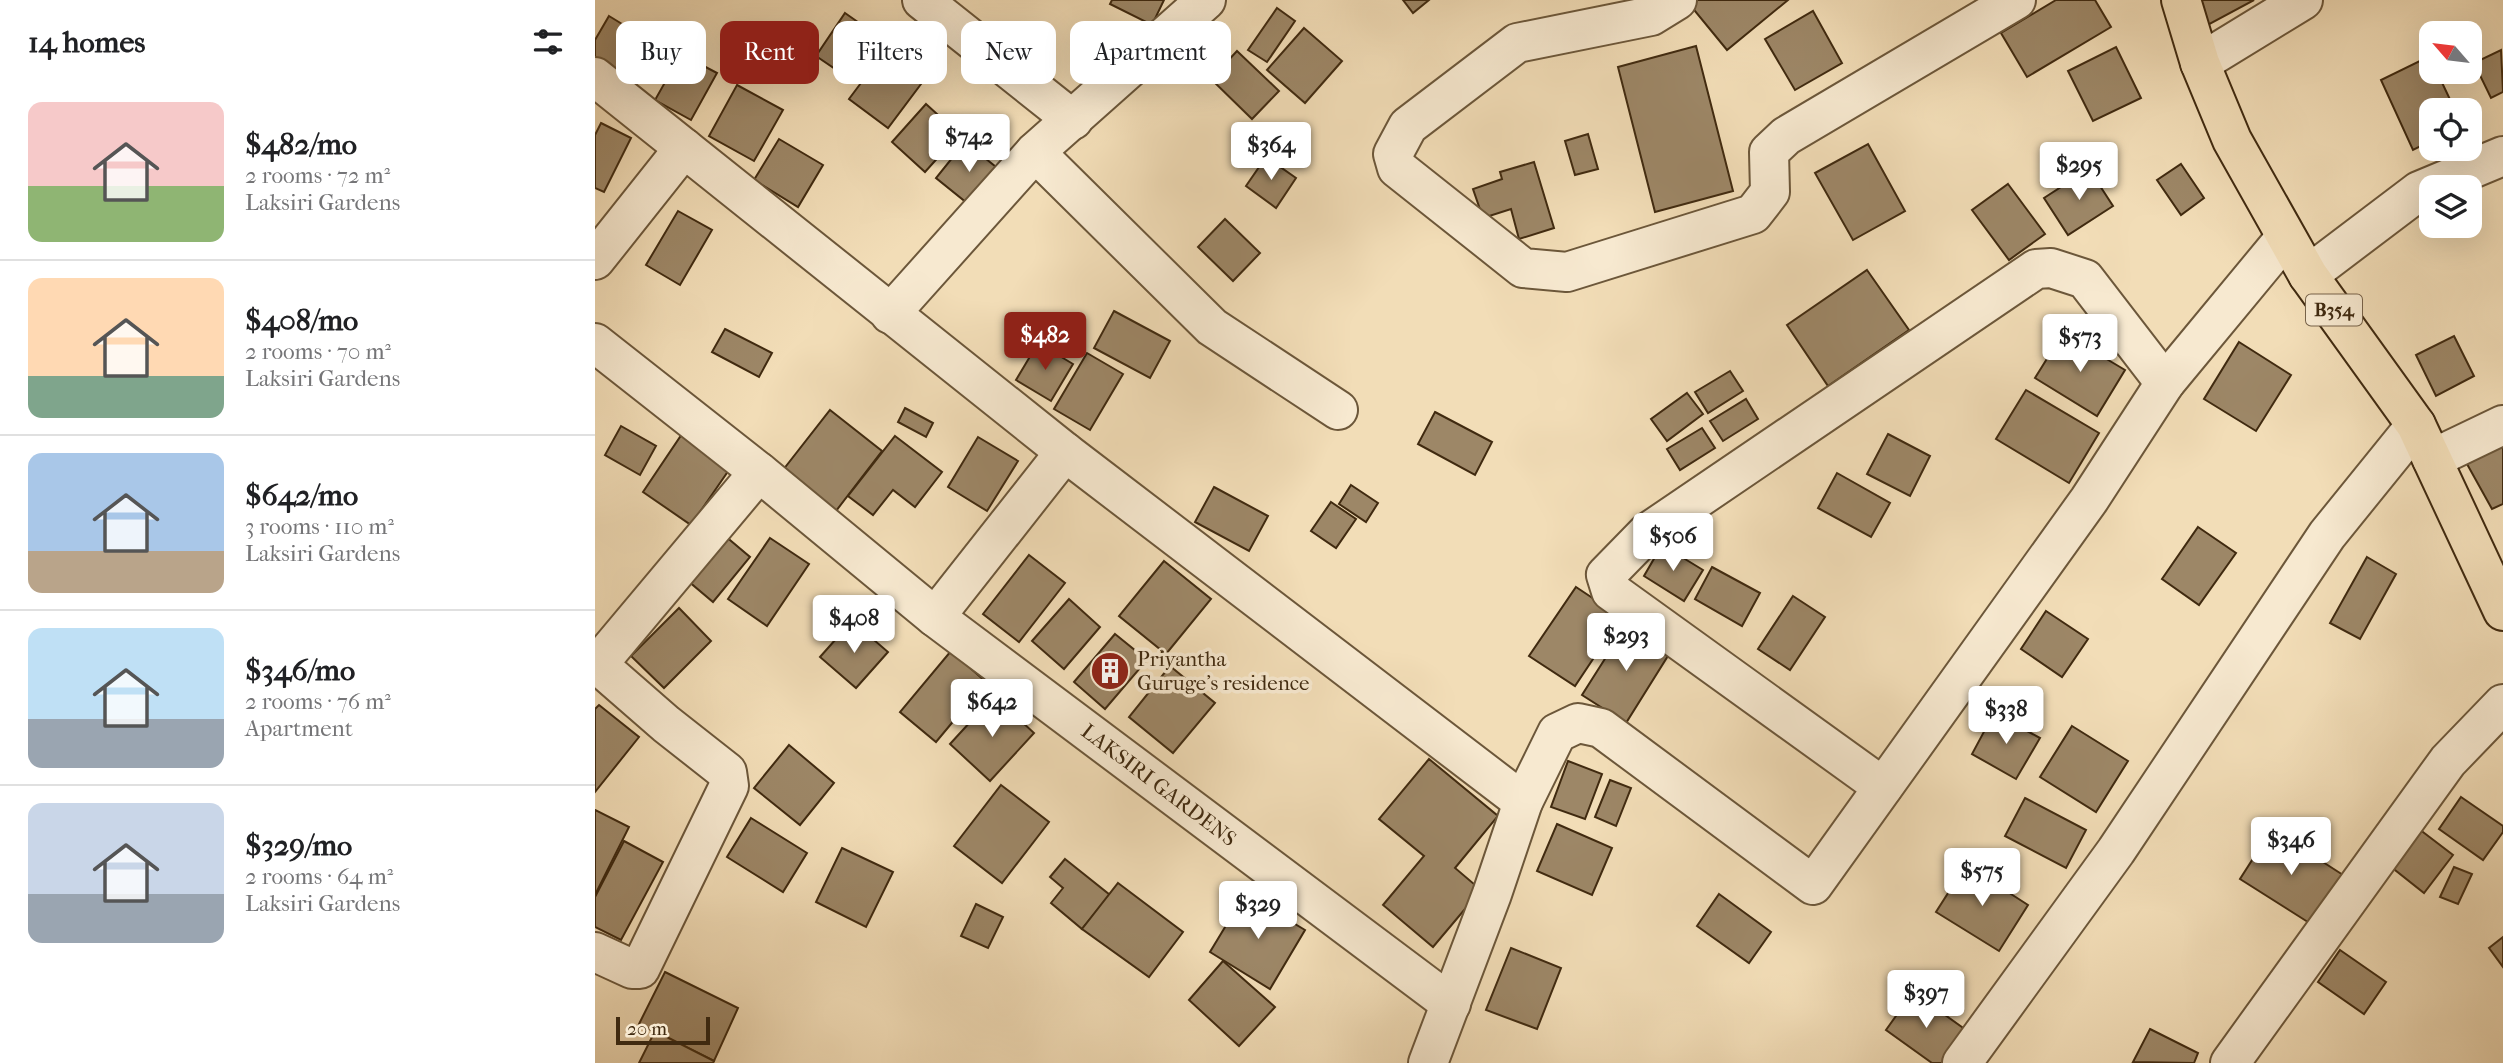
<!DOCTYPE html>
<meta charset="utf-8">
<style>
body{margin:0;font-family:"IM FELL French Canon",serif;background:#f6f6f6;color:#202124;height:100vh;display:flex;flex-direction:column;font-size:26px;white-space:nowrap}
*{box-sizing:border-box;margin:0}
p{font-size:23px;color:#757577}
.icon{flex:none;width:38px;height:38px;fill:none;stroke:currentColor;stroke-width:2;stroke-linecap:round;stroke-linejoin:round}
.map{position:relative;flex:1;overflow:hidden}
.details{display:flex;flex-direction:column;background:#fff;width:595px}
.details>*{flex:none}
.hud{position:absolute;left:21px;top:21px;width:665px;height:63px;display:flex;gap:14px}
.needle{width:46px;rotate:298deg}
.fabs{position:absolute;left:1824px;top:21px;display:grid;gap:14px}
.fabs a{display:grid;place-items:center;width:63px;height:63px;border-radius:14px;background:#fff;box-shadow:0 7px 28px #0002;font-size:35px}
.scale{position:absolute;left:21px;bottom:18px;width:94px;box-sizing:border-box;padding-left:7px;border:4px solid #402a10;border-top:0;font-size:19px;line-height:24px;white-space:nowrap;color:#402a10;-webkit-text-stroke:5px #f7e9d0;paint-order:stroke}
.price{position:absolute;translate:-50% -60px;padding:0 16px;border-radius:7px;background:#fff;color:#222;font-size:23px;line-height:46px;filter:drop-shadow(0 2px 4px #0008)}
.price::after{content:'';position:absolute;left:50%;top:42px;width:21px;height:16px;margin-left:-10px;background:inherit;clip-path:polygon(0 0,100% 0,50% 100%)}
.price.current{background:#8f2418;color:#fff}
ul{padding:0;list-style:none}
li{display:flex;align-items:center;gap:21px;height:175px;padding:0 28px}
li+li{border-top:2px solid #e0e0e0}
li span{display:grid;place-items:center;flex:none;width:196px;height:140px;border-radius:14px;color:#555}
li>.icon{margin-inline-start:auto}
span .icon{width:84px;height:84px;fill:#fffc;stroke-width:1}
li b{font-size:30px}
h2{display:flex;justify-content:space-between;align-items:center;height:84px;padding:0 28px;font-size:30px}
.tag{padding:0 24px;border-radius:14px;background:#fff;box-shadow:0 7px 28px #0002;font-size:24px;line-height:63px}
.tag.current{background:#8f2418;color:#fff}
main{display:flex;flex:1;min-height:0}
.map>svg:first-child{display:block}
.building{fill:#9d8767;stroke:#402a10;stroke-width:2}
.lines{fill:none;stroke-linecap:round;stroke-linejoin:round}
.minor-casing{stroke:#6c573a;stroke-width:42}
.major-casing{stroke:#402a10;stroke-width:42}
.minor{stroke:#f7e9d0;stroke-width:38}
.major{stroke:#f2ddb7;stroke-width:38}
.labels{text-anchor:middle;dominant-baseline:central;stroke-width:7;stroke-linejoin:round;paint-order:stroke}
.shield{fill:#f7e9d0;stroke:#77634a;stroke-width:2}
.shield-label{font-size:19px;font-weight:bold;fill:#402a10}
.poi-label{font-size:21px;fill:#402a10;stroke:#f7e9d0;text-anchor:start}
.street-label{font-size:21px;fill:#402a10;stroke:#f7e9d0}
</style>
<main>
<section class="details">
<h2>14 homes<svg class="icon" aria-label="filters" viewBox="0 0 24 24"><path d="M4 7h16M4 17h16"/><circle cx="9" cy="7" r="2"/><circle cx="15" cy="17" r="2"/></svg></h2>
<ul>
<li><span style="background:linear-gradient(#f6c9c9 60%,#8fb573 0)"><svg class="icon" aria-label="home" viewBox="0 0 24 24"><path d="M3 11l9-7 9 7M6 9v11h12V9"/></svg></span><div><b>$482/mo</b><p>2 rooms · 72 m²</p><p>Laksiri Gardens</p></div></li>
<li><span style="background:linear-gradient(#ffd9b3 70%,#7fa58c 0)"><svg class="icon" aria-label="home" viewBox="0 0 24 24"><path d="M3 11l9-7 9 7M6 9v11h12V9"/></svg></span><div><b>$408/mo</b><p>2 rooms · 70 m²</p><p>Laksiri Gardens</p></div></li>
<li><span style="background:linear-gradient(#a9c7e8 70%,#b9a48a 0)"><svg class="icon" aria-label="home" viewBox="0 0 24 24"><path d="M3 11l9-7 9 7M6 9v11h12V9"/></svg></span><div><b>$642/mo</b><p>3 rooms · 110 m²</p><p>Laksiri Gardens</p></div></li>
<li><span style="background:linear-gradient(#bfe0f5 65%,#9aa5b1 0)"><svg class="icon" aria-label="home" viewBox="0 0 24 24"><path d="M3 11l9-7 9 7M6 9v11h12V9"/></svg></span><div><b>$346/mo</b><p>2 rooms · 76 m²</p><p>Apartment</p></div></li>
<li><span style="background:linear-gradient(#c9d6e8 65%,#9aa5b1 0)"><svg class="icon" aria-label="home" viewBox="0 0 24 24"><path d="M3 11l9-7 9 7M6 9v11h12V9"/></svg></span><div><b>$329/mo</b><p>2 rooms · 64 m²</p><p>Laksiri Gardens</p></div></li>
</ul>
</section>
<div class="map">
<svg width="1908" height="1063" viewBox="0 0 1908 1063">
<rect width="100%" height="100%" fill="#f2ddb7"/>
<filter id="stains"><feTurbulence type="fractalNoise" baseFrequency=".00286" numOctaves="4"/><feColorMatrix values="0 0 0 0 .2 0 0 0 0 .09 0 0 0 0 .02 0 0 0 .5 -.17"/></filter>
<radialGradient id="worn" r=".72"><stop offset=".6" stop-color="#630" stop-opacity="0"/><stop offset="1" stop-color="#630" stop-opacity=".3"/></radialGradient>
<g class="building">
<polygon points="517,0 569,0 557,25 515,4"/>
<polygon points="808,0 834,0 818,13"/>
<polygon points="1102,0 1193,0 1132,50 1095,5"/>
<polygon points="1461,0 1500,0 1516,27 1432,77 1406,33"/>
<polygon points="1594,0 1659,0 1609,27"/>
<polygon points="682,8 700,21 672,62 653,50"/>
<polygon points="1218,11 1247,63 1200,90 1170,39"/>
<polygon points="250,13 287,39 258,81 221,56"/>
<polygon points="14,16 63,46 38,86 0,62 0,40"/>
<polygon points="709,28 747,61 710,103 672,70"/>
<polygon points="299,39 338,68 293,128 254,99"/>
<polygon points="1101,46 1138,191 1060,212 1023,67"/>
<polygon points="1521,47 1546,98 1498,121 1473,71"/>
<polygon points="1906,50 1908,92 1896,98 1879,63"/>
<polygon points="642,51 684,91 657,119 616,79"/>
<polygon points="86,54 122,73 96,120 60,100"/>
<polygon points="1835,56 1836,72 1842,72 1860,110 1836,110 1836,141 1818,150 1786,80"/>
<polygon points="142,85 188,110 159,161 114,136"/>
<polygon points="331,104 364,134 330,172 297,142"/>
<polygon points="6,123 36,138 9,192 0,188 0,135"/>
<polygon points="993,134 1003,169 980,175 970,141"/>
<polygon points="184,139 228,165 203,207 159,180"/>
<polygon points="370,142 406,171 377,207 341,178"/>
<polygon points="1273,144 1310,211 1258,240 1220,173"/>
<polygon points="671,157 701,178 681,208 651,186"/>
<polygon points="939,162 959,228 924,239 916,209 888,218 878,189 907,179 905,172"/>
<polygon points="1586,164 1609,198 1586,215 1562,180"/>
<polygon points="1494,169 1518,206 1473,235 1449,198"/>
<polygon points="1413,184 1450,234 1414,260 1377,210"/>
<polygon points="83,211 117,230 85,285 51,265"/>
<polygon points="630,219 665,253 638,281 603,247"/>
<polygon points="1272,270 1314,330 1233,386 1192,325"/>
<polygon points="519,311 575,341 555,378 499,348"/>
<polygon points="130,329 177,353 164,377 117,352"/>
<polygon points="1468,333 1530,370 1502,416 1440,378"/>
<polygon points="1859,336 1879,376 1841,396 1821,355"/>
<polygon points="1644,342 1696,375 1661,431 1609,399"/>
<polygon points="443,343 478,364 456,401 421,380"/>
<polygon points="492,353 528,374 495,430 459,409"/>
<polygon points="1135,371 1148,391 1113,413 1100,392"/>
<polygon points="1431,390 1504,433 1474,483 1401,439"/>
<polygon points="1092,393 1108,414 1072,441 1056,419"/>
<polygon points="1151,399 1163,419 1128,441 1115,421"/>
<polygon points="310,408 338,423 331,437 303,422"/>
<polygon points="235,410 287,451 241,511 188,470"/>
<polygon points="840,412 897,442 880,475 823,444"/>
<polygon points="26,426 61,446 45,475 10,455"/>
<polygon points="1107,428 1120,448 1085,470 1072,449"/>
<polygon points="87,434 136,467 96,525 48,492"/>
<polygon points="1293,434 1335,456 1315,496 1272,474"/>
<polygon points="300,436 347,472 320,507 298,490 278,515 253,496"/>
<polygon points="383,437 423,461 392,511 353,487"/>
<polygon points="1908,438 1908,504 1897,509 1867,455"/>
<polygon points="1242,473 1295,503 1276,537 1223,508"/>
<polygon points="756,485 783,503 771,522 744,504"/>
<polygon points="619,487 673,516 654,551 600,522"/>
<polygon points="736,502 761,519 741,548 716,531"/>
<polygon points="1603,527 1641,553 1604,605 1567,579"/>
<polygon points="129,535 155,557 118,602 92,580"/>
<polygon points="175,538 214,564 172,626 133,599"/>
<polygon points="1067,545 1108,570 1089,601 1049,576"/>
<polygon points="434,555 470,583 424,642 388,614"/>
<polygon points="1772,557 1801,574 1765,639 1735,623"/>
<polygon points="569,561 616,599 571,654 524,616"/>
<polygon points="1117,567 1165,593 1147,626 1100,599"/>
<polygon points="981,587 1026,617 980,686 934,656"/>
<polygon points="1198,596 1230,617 1195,670 1163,649"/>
<polygon points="474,599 505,627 469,669 437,641"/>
<polygon points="84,608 116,641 69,688 36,656"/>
<polygon points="1451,611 1493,639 1467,677 1426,649"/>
<polygon points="257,621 293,652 261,688 225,657"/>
<polygon points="1032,624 1076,651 1031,723 987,695"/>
<polygon points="520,634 552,660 510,709 479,682"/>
<polygon points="356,651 391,682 341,742 305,712"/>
<polygon points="575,666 620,703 578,753 534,717"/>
<polygon points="399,696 439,733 395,781 355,744"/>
<polygon points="4,705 44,737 0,792 0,709"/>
<polygon points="1399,713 1445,738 1421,779 1377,754"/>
<polygon points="1477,726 1533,761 1501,812 1445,777"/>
<polygon points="194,745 239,783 205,825 159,788"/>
<polygon points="834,759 903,816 860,868 886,890 838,947 788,905 829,856 784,819"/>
<polygon points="973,761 1007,774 990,819 956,807"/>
<polygon points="1015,780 1036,788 1021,826 1000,817"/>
<polygon points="406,785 454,822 407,883 359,846"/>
<polygon points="1866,797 1908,826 1908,832 1888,860 1844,829"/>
<polygon points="1430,798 1491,830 1471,868 1410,836"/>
<polygon points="0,810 34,827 0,895"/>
<polygon points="156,818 212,853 188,892 132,857"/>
<polygon points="962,824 1017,848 997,895 942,871"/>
<polygon points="1677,829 1748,875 1716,924 1645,879"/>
<polygon points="1824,829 1858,855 1829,893 1795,866"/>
<polygon points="29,841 68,862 26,940 0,927 0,897"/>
<polygon points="247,848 298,872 271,927 221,902"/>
<polygon points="470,859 515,895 487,929 456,903 468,888 455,877"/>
<polygon points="1371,865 1433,905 1404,951 1341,912"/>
<polygon points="1859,867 1877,874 1863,904 1845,897"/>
<polygon points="523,883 588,932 554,977 487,929"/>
<polygon points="650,894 710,930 675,989 615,952"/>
<polygon points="1124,894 1176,932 1154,963 1102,926"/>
<polygon points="381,904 408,917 393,948 366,936"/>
<polygon points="1908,937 1908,967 1894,948"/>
<polygon points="916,948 966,968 942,1029 891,1010"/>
<polygon points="1745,950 1791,982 1769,1014 1723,982"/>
<polygon points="628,961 680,1007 644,1046 594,1000"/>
<polygon points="70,972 143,1008 119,1061 44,1024"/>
<polygon points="1318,992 1371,1030 1348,1063 1337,1063 1291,1030"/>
<polygon points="1555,1029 1603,1053 1599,1063 1538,1062"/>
<polygon points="60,1031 119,1061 118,1063 44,1063"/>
</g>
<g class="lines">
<g class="minor-casing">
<g id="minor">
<polyline points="327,0 478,120"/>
<polyline points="1082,0 1056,16 922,43 813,126 798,154 802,168 928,268 972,272 1158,214 1175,192 1174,152 1191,136 1421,0"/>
<polyline points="1605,63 1708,0"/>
<polyline points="0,77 470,452 928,802"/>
<polyline points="440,152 617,327 743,410"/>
<polyline points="0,260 89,148"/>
<polyline points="1713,275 1824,191 1908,156"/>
<polyline points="295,314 440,152 611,0"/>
<polyline points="0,343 164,472 340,617 856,1004"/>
<polyline points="1837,459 1908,425"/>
<polyline points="340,617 470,452"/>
<polyline points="0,662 71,724 132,772 134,786 45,969 37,969 0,952"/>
<polyline points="3,664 164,472"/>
<polyline points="1288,787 1016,591 1011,575 1052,533 1441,269 1456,268 1490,279 1570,383"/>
<polyline points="833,1063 897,894 928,802 962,733 983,723 1006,728 1218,885 1494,500 1570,383 1690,238"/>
<polyline points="1367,1063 1521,851 1732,535 1821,425"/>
<polyline points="1635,1063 1853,761 1908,704"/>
</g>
</g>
<g class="major-casing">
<polyline id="major" points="1586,0 1605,63 1637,140 1713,275 1821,425 1908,611"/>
</g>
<use href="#minor" class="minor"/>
<use href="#major" class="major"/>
</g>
<defs>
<g id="building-disc" transform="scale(2.0125)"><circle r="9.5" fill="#8f2418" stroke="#f7e9d0"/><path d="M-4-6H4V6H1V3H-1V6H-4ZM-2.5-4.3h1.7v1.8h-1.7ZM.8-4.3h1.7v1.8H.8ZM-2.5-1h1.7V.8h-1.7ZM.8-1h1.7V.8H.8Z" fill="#fff"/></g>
</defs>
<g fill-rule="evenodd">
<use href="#building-disc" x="515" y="671"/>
</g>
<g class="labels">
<rect class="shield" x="1711" y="294.5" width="56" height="31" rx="5"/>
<g class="shield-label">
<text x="1739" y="310">B354</text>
</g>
<g class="poi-label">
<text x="542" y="659">Priyantha<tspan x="542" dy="24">Guruge's residence</tspan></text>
</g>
<g class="street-label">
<text transform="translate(564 785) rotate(37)">LAKSIRI GARDENS</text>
</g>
</g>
<rect width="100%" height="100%" filter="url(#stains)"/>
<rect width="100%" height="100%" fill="url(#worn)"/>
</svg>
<div class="fabs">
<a><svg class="needle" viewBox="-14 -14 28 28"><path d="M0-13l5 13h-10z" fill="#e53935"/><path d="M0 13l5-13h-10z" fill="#757577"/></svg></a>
<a><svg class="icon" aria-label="locate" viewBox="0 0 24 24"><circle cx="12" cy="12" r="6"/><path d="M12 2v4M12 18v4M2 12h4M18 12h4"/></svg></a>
<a><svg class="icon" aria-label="layers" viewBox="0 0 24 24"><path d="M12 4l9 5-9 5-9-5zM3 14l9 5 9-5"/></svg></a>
</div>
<div class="scale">20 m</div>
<b class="price" style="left:374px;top:174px">$742</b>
<b class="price" style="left:676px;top:182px">$364</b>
<b class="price" style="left:1484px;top:202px">$295</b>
<b class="price current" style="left:450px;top:372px">$482</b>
<b class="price" style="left:1485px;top:374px">$573</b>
<b class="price" style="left:1078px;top:573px">$506</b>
<b class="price" style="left:259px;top:655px">$408</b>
<b class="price" style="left:1031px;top:673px">$293</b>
<b class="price" style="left:397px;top:739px">$642</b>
<b class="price" style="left:1411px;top:746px">$338</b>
<b class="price" style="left:1696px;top:877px">$346</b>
<b class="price" style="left:1387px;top:908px">$575</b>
<b class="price" style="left:663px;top:941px">$329</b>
<b class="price" style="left:1331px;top:1030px">$397</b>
<div class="hud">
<a class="tag">Buy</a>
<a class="tag current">Rent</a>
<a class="tag">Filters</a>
<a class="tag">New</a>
<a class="tag">Apartment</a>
</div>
</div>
</main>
